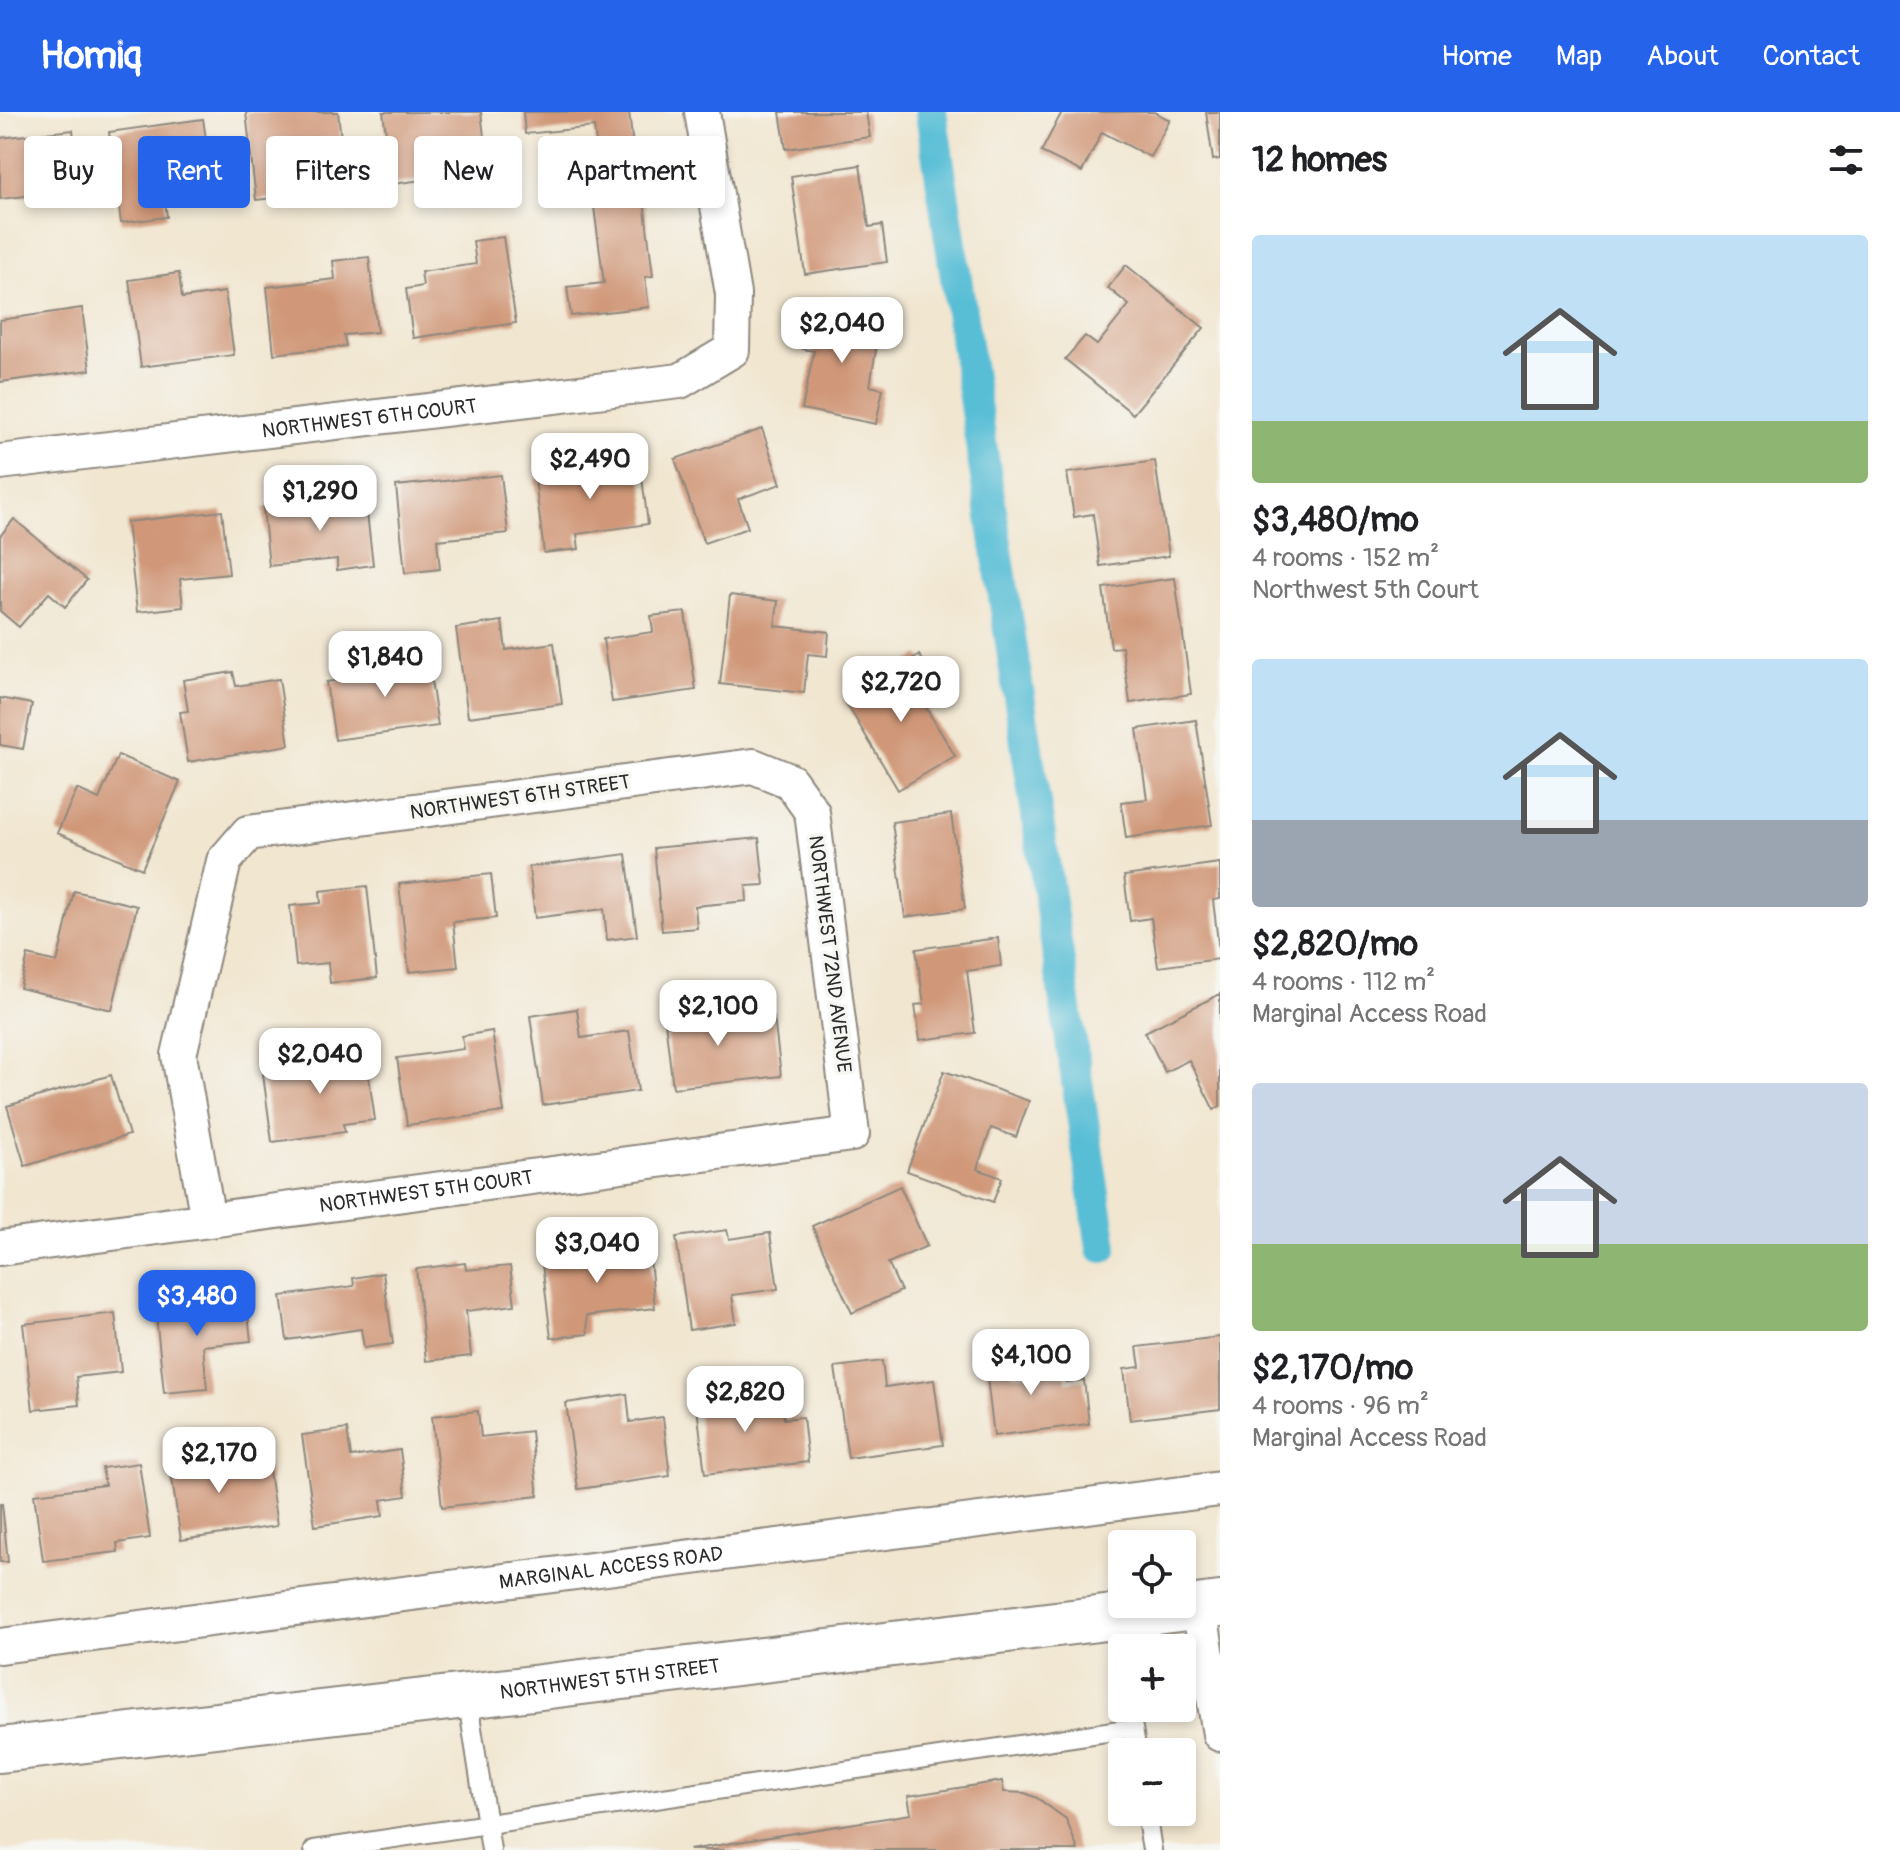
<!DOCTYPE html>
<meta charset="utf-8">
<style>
body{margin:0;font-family:Pangolin,sans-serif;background:#f6f6f6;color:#202124;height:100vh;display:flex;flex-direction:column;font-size:30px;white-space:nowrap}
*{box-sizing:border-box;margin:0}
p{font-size:26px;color:#757577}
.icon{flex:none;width:44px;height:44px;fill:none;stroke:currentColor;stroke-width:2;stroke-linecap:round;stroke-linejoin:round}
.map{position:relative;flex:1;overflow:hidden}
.side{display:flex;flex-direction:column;background:#fff;width:680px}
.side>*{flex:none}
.guide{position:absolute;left:24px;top:24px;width:760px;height:72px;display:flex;gap:16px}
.controls{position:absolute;left:1108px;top:1418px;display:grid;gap:16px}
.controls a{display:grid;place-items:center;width:88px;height:88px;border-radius:8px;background:#fff;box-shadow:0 4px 12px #0003;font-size:40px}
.price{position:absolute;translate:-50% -68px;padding:0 18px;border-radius:16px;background:#fff;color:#222;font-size:26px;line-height:52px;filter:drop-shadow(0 2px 4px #0008)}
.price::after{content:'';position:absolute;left:50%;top:48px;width:24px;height:18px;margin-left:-12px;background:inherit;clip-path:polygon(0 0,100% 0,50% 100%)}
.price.on{background:#2563eb;color:#fff}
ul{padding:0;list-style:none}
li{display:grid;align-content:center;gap:16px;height:424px;padding:0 32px}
li span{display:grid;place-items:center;height:248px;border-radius:8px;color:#555}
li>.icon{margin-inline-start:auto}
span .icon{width:144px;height:144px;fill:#fffc;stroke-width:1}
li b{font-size:34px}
h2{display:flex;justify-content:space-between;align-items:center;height:96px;padding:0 32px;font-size:34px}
.chip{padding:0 28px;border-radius:8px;background:#fff;box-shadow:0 4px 12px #0003;font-size:28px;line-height:72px}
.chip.on{background:#2563eb;color:#fff}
header{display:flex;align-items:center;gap:48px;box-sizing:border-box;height:112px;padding:0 40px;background:#2563eb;color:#fff}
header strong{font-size:38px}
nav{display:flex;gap:44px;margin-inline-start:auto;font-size:28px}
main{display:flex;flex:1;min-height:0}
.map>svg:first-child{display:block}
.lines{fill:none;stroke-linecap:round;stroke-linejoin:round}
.canal{stroke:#58bed6;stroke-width:32}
.building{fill:#d09879}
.service-casing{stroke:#8e887e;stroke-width:22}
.minor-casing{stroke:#8e887e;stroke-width:38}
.tertiary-casing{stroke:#8e887e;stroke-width:48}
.service{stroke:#fff;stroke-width:18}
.minor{stroke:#fff;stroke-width:34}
.tertiary{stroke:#fff;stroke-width:44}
.labels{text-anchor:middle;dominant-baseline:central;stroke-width:7;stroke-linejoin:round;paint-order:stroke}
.street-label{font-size:20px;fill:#2b2b2b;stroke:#f6f6f2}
</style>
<header>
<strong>Homiq</strong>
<nav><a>Home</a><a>Map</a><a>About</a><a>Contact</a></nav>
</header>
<main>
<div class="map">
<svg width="1220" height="1738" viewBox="0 0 1220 1738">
<rect width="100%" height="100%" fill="#f6f6f2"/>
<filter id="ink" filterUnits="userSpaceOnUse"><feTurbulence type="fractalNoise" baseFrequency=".0125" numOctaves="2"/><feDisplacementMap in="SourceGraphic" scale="16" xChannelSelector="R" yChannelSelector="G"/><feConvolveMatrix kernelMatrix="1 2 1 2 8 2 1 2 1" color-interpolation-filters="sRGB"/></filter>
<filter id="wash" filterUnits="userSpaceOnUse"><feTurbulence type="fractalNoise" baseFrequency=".006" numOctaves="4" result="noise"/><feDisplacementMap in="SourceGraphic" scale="32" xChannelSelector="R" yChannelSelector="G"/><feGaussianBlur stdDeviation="1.8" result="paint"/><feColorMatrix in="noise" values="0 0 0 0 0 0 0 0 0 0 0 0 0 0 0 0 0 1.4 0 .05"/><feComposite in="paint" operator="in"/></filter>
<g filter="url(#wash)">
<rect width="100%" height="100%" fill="#f1e6d0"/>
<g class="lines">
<polyline class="canal" points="931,0 1102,1135"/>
</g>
<g id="blocks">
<g class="building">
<polygon points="246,0 338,0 344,53 298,58 302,83 256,88"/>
<polygon points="383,0 481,0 485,33 434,40 438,66 393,72"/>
<polygon points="523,0 629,0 634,44 598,48 594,15 525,22"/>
<polygon points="780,0 866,0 870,25 786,37"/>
<polygon points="1062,0 1154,0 1170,8 1150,45 1102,20 1082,60 1041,40"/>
<polygon points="1206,0 1220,0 1220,47 1213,48"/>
<polygon points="203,7 213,74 164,80 167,105 121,111 109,20"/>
<polygon points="73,18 79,78 0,87 0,26"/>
<polygon points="860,53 869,115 882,113 887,150 805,162 791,64"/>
<polygon points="644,89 653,164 645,165 649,195 571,204 567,175 604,171 594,95"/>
<polygon points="503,125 516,211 413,226 406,177 423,174 421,160 476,152 473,129"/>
<polygon points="369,145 377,220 344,223 346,234 274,242 267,175 335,167 333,149"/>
<polygon points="1126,153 1204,216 1133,302 1065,247 1085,224 1097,233 1129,193 1108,176"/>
<polygon points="179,161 182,186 225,180 234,243 141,255 129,168"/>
<polygon points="812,194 881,208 870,274 883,277 876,312 802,297 814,239 803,237"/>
<polygon points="82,196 90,258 0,270 0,208"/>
<polygon points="762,317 781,372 738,387 748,416 704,431 675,347"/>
<polygon points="639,343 648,412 577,422 579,437 544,441 535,367 565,363 564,352"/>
<polygon points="1155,349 1169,444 1100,454 1093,402 1074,405 1067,361"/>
<polygon points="501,363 508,421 437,428 440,457 405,461 396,374"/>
<polygon points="365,384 373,453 337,458 337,447 269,454 263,396"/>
<polygon points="222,399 229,462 180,467 183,495 137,500 127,410"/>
<polygon points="14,407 87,468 65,495 49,481 19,515 0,499 0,424"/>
<polygon points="1175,466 1191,582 1130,591 1122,535 1111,536 1103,476"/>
<polygon points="730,483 778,489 775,514 829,520 827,544 808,542 804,581 720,572"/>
<polygon points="685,500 696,578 612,590 603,527 653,520 651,504"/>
<polygon points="502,509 506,538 554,531 562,592 468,605 456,516"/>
<polygon points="425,530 438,614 335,628 326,570 403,559 400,533"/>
<polygon points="919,543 932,563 913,574 955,644 898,678 844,587"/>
<polygon points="233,560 236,574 279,567 289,633 188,650 180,600 188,599 183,568"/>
<polygon points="0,586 32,592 23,637 0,633"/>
<polygon points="1196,608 1212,713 1126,726 1121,690 1147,687 1137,617"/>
<polygon points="118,643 180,670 142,757 57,721 77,677 99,687"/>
<polygon points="951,702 965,797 905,805 892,710"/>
<polygon points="759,726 764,773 746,774 747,789 695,794 697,816 662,819 654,736"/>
<polygon points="626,742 637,824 607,828 604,797 535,806 529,755"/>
<polygon points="1220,751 1220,787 1213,788 1220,847 1158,855 1151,806 1130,809 1124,764"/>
<polygon points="491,762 496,806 453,810 458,855 409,860 399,772"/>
<polygon points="367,774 377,866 330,871 328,851 296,854 290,794 321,791 320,779"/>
<polygon points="74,779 137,794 112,898 20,876 28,843 57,850"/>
<polygon points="998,826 1001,854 967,859 975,921 920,928 915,893 924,892 916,837"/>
<polygon points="1220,882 1220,994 1214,998 1189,948 1165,960 1145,920"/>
<polygon points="700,888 703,913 774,905 781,964 673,976 663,892"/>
<polygon points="577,897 581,926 629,919 638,979 543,993 530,904"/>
<polygon points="492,919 504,1000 407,1013 397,946 464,937 462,924"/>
<polygon points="364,931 375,1008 343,1012 345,1020 272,1030 263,962 331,953 328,936"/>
<polygon points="944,959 1029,989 1016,1025 991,1016 977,1057 1002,1066 993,1090 907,1059"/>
<polygon points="111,963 129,1023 25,1054 7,994"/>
<polygon points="900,1074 927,1134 888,1151 901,1179 852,1201 812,1114"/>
<polygon points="727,1118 729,1127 770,1121 778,1177 732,1183 736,1211 689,1218 676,1125"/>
<polygon points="648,1129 655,1196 586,1204 588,1222 551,1226 542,1151 572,1148 570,1137"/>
<polygon points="465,1151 466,1158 510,1154 515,1193 466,1199 471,1244 426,1249 416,1157"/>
<polygon points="383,1161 393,1232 364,1236 361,1217 287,1228 281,1184 354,1174 353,1166"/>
<polygon points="246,1184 251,1229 203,1234 207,1277 164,1281 155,1194"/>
<polygon points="115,1201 121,1260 76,1265 79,1293 33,1298 23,1212"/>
<polygon points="1220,1225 1220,1297 1130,1308 1124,1257 1140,1255 1137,1235"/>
<polygon points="1008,1229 1012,1264 1064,1258 1066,1270 1084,1268 1089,1312 994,1324 983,1233"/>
<polygon points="882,1249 885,1275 934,1268 943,1333 848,1346 835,1255"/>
<polygon points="723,1266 727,1300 783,1294 784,1307 803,1305 808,1350 705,1362 694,1270"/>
<polygon points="627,1282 630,1310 663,1305 670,1364 578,1377 566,1291"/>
<polygon points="478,1299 481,1325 531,1319 538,1384 442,1395 432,1304"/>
<polygon points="347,1317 351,1345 400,1338 406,1384 381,1388 383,1404 315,1414 302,1323"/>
<polygon points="216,1333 220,1359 268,1352 277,1414 181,1428 168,1340"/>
<polygon points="139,1351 150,1426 117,1431 118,1440 43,1449 34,1382 105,1373 102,1356"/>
<polygon points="0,1392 2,1392 8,1450 0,1450"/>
<polygon points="1002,1669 1004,1680 1025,1681 1037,1686 1066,1707 1078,1738 689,1738 911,1702 908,1684"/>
</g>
</g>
</g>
<g filter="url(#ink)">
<use href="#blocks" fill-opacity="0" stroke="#8e887e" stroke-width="2"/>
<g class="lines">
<g class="service-casing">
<g id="service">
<polyline points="467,1584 491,1738"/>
<polyline points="1146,1700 1152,1738"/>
<polyline points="314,1738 1133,1616 1137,1640"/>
</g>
</g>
<g class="minor-casing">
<g id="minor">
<path id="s1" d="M0 350 680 269 732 238 733 182 702 0"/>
<path id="s2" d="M0 1136 852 1022 812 700 790 669 753 654 248 721 224 749 179 943 208 1108"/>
<polyline points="1199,1495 1220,1622"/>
<path id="s3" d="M0 1534 1220 1377"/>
</g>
</g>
<g class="tertiary-casing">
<g id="tertiary">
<path id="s4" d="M0 1638 467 1584 1220 1492"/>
</g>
</g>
<use href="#service" class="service"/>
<use href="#minor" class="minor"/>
<use href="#tertiary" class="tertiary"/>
</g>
</g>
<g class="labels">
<g class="street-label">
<text stroke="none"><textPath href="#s1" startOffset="372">NORTHWEST 6TH COURT</textPath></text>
<text transform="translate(520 685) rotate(-8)">NORTHWEST 6TH STREET</text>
<text transform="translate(830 842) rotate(83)">NORTHWEST 72ND AVENUE</text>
<text stroke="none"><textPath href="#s2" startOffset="430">NORTHWEST 5TH COURT</textPath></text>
<text stroke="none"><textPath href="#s3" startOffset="616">MARGINAL ACCESS ROAD</textPath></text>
<text stroke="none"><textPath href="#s4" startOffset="614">NORTHWEST 5TH STREET</textPath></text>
</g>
</g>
</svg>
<div class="controls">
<a><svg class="icon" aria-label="locate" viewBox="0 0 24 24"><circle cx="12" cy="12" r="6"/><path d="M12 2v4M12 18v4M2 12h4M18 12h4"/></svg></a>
<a>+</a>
<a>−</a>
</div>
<b class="price" style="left:842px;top:253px">$2,040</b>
<b class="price" style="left:590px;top:389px">$2,490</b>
<b class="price" style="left:320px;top:421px">$1,290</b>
<b class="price" style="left:385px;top:587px">$1,840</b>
<b class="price" style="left:901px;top:612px">$2,720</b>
<b class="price" style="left:718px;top:936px">$2,100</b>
<b class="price" style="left:320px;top:984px">$2,040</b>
<b class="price" style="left:597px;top:1173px">$3,040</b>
<b class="price on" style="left:197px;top:1226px">$3,480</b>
<b class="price" style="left:1031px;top:1285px">$4,100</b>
<b class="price" style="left:745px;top:1322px">$2,820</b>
<b class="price" style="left:219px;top:1383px">$2,170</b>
<div class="guide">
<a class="chip">Buy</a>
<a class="chip on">Rent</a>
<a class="chip">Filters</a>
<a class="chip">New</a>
<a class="chip">Apartment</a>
</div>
</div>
<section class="side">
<h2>12 homes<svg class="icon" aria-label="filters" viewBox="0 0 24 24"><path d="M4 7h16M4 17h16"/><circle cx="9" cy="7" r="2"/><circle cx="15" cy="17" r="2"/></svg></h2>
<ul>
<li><span style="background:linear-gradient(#bfe0f5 75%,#8fb573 0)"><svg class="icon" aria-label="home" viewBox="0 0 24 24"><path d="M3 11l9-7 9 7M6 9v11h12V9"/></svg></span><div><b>$3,480/mo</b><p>4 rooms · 152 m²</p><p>Northwest 5th Court</p></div></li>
<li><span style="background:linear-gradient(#bfe0f5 65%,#9aa5b1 0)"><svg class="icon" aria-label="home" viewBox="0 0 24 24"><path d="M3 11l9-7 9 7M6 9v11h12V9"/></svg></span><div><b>$2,820/mo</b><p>4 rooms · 112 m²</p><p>Marginal Access Road</p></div></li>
<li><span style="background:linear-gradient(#c9d6e8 65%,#8fb573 0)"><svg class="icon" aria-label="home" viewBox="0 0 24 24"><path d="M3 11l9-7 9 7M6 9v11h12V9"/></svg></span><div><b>$2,170/mo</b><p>4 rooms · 96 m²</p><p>Marginal Access Road</p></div></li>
</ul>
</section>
</main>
